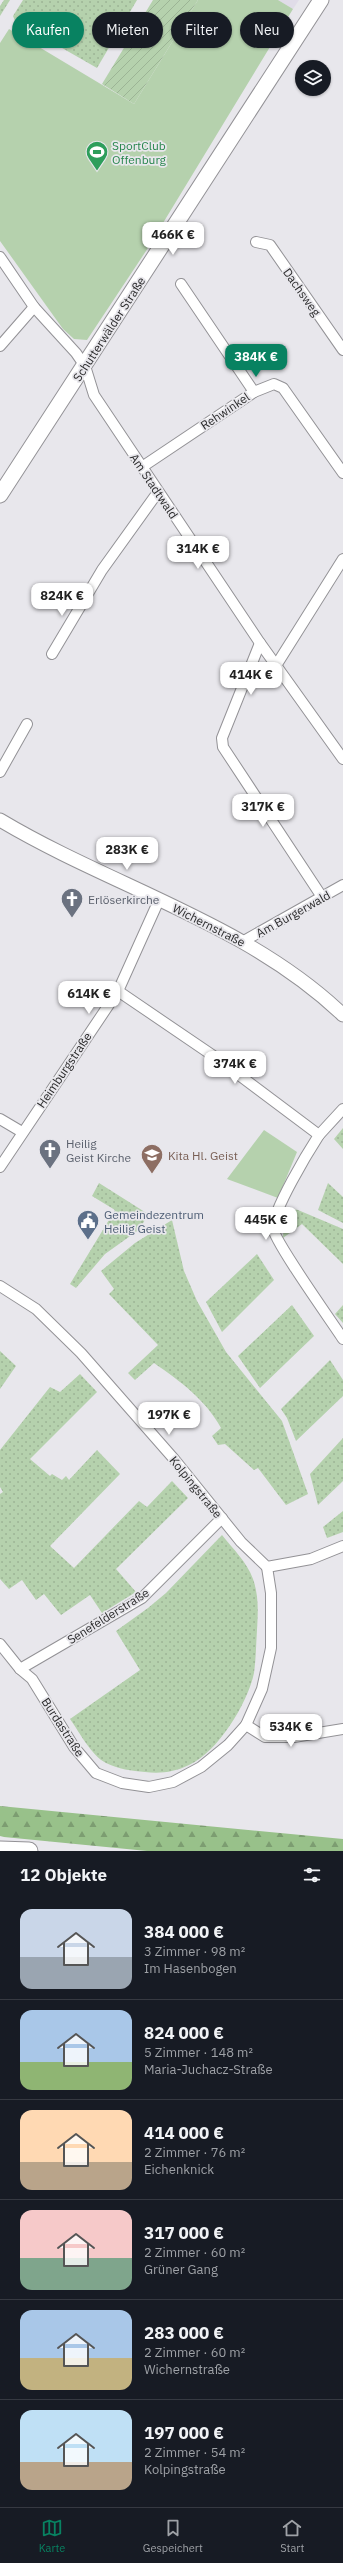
<!DOCTYPE html>
<html lang="de">
<meta charset="utf-8">
<style>
body{margin:0;font-family:"IBM Plex Sans",sans-serif;background:#20242c;color:#f1f3f6;height:100vh;display:flex;flex-direction:column;font-size:15px;white-space:nowrap}
*{box-sizing:border-box;margin:0}
p{font-size:13px;color:#9ea1a6}
.icon{flex:none;width:22px;height:22px;fill:none;stroke:currentColor;stroke-width:2;stroke-linecap:round;stroke-linejoin:round}
.map{position:relative;height:1851px;overflow:hidden}
.details{display:flex;flex-direction:column;background:#171b24;flex:1}
.details>*{flex:none}
.banner{position:absolute;left:12px;top:12px;width:319px;height:36px;display:flex;gap:8px}
.buttons{position:absolute;left:295px;top:60px;display:grid;gap:8px}
.buttons a{display:grid;place-items:center;width:36px;height:36px;border-radius:50%;background:#171b24;box-shadow:0 1px 3px #0004;font-size:20px}
.price{position:absolute;translate:-50% -34px;padding:0 9px;border-radius:8px;background:#fff;color:#222;font-size:13px;line-height:26px;filter:drop-shadow(0 1px 2px #0008)}
.price::after{content:'';position:absolute;left:50%;top:24px;width:12px;height:9px;margin-left:-6px;background:inherit;clip-path:polygon(0 0,100% 0,50% 100%)}
.price.selected{background:#088261;color:#fff}
ul{padding:0;list-style:none}
li{display:flex;align-items:center;gap:12px;height:100px;padding:0 20px}
li+li{border-top:1px solid #363941}
li span{display:grid;place-items:center;flex:none;width:112px;height:80px;border-radius:12px;color:#555}
li>.icon{margin-inline-start:auto}
span .icon{width:48px;height:48px;fill:#fffc;stroke-width:1}
li b{font-size:17px}
h2{display:flex;justify-content:space-between;align-items:center;height:48px;padding:0 20px;font-size:17px}
.tag{padding:0 14px;border-radius:18px;background:#171b24;box-shadow:0 1px 3px #0004;font-size:14px;line-height:36px}
.tag.selected{background:#088261;color:#fff}
.tab-bar{display:flex;justify-content:space-around;align-items:center;height:56px;border-top:1px solid #363941;background:#171b24;font-size:11px;color:#9ea1a6}
.tab-bar a{display:grid;justify-items:center;gap:2px}
.tab-bar .selected{color:#088261}
.map>svg:first-child{display:block}
.built{fill:#e0dce8}
.grass{fill:url(#grass-dots)}
.forest{fill:url(#forest-firs)}
.park{fill:#b5d1ad}
.garden{fill:url(#garden-furrows)}
.lines{fill:none;stroke-linecap:round;stroke-linejoin:round}
.minor-casing{stroke:#939296;stroke-width:12}
.tertiary-casing{stroke:#939296;stroke-width:15}
.secondary-casing{stroke:#939296;stroke-width:17}
.trunk-casing{stroke:#939296;stroke-width:19}
.minor{stroke:#fff;stroke-width:10}
.tertiary{stroke:#fff;stroke-width:13}
.secondary{stroke:#fff;stroke-width:15}
.trunk{stroke:#fff;stroke-width:17}
.labels{text-anchor:middle;dominant-baseline:central;stroke-width:3.5;stroke-linejoin:round;paint-order:stroke}
.leisure-label{font-size:12px;fill:#27864d;stroke:#e8e7ec;text-anchor:start}
.street-label{font-size:12px;fill:#2b2b2c;stroke:#e8e7ec}
.worship-label{font-size:12px;fill:#5b616d;stroke:#e8e7ec;text-anchor:start}
.education-label{font-size:12px;fill:#785e54;stroke:#e8e7ec;text-anchor:start}
.service-label{font-size:12px;fill:#4e5e75;stroke:#e8e7ec;text-anchor:start}
</style>
<div class="map">
<svg width="343" height="1851" viewBox="0 0 343 1851">
<defs>
<pattern id="grass-dots" width="8" height="8" patternUnits="userSpaceOnUse"><rect width="8" height="8" fill="#b5d1ad"/><path d="M2 2h.1M6 6h.1" fill="none" stroke="#9cb495" stroke-width="1.8" stroke-linecap="round"/></pattern>
<pattern id="forest-firs" width="22" height="20" patternUnits="userSpaceOnUse"><rect width="22" height="20" fill="#98c18a"/><path d="M5 1l3.5 6h-7zM16 11l3.5 6h-7z" fill="#7c9d71"/></pattern>
<pattern id="garden-furrows" width="10" height="10" patternUnits="userSpaceOnUse"><rect width="10" height="10" fill="#b5d1ad"/><path d="M-1 1l2-2M0 10L10 0M9 11l2-2" fill="none" stroke="#9cb495"/></pattern>
</defs>
<rect width="100%" height="100%" fill="#e8e7ec"/>
<polygon class="built" points="278,0 299,0 293,9"/>
<g class="grass">
<polygon points="4,0 10,0 0,16 0,6"/>
<polygon points="23,0 137,0 97,68 15,21 13,16"/>
<polygon points="343,1128 343,1149 334,1139"/>
<polygon points="99,1183 148,1214 140,1229 105,1254 76,1288 70,1284 115,1210 92,1196"/>
<polygon points="328,1183 343,1197 343,1223 318,1210"/>
<polygon points="288,1208 298,1210 343,1229 343,1264 302,1224 283,1238 284,1211"/>
<path d="M172 1220 184 1271 197 1301 226 1352 282 1421 308 1494 286 1505 258 1468 254 1470 225 1444 218 1445 212 1436 221 1428C206 1400 180 1381 154 1363L135 1380 128 1373 158 1345 109 1294 114 1289 101 1271 135 1243Z"/>
<polygon points="257,1254 274,1280 222,1332 206,1302"/>
<polygon points="292,1305 314,1336 260,1388 238,1356"/>
<polygon points="343,1305 343,1323 335,1314"/>
<polygon points="0,1351 16,1366 0,1389"/>
<polygon points="330,1360 343,1380 343,1396 296,1441 287,1418 281,1409"/>
<polygon points="80,1374 97,1392 30,1459 50,1476 52,1474 62,1480 66,1476 69,1480 97,1450 120,1474 50,1546 74,1568 139,1501 147,1507 172,1481 188,1498 116,1569 136,1592 102,1613 90,1595 61,1615 44,1594 36,1600 22,1580 9,1589 0,1579 0,1494 3,1492 0,1487 0,1450 50,1387 60,1392"/>
<polygon points="343,1438 343,1481 318,1505 310,1474"/>
<polygon points="343,1511 343,1532 327,1538 323,1527"/>
<path d="M222 1535C233 1549 247 1562 253 1579 259 1596 258 1613 257 1630 256 1644 256 1659 254 1673 248 1703 217 1753 189 1765 175 1772 160 1774 145 1772 132 1771 118 1769 106 1763 91 1755 80 1733 70 1719L140 1670 116 1631 148 1608 166 1593Z"/>
</g>
<polygon class="forest" points="0,1806 343,1839 343,1851 147,1851 4,1837 0,1836"/>
<g class="park">
<polygon points="198,0 278,0 293,9 146,251 87,340 74,339 63,329 0,241 0,43 9,29 134,104"/>
<polygon points="264,1130 297,1152 278,1198 227,1179"/>
</g>
<polygon class="garden" points="153,0 198,0 134,104 102,84"/>
<g class="lines">
<g class="minor-casing">
<g id="minor">
<polyline points="256,242 270,245 343,350"/>
<polyline points="0,257 34,307 76,353 85,366 94,395 260,643 343,759"/>
<polyline points="181,284 254,392"/>
<polyline points="0,346 34,307"/>
<polyline points="142,467 254,392 274,384 283,388 343,473"/>
<polyline points="260,643 222,738 223,747 322,897"/>
<polyline points="52,654 102,570 158,492"/>
<polyline points="277,664 343,559"/>
<polyline points="0,772 27,724"/>
<polyline points="242,942 343,885"/>
<polyline points="118,991 215,1057 319,1135 343,1109"/>
<polyline points="0,1119 22,1132"/>
<path d="M319 1135C308 1152 273 1210 273 1228 274 1241 332 1322 343 1339"/>
<polyline points="0,1167 118,991 159,900"/>
<polyline points="0,1286 36,1309 81,1353 174,1459 241,1542 267,1567 311,1559 343,1546"/>
<polyline points="0,1644 20,1669 32,1679 74,1747 96,1773 122,1783 149,1787 173,1782 201,1767 228,1745 246,1725 262,1689 271,1648 271,1593 267,1567"/>
<polyline points="20,1669 142,1598 222,1518"/>
<polyline points="246,1725 265,1737 294,1737 343,1729"/>
</g>
</g>
<g class="tertiary-casing">
<path id="tertiary" d="M0 820C112 887 247 923 343 1015"/>
</g>
<g class="secondary-casing">
<polyline id="secondary" points="0,495 321,0"/>
</g>
<g class="trunk-casing">
<polyline id="trunk" points="0,1850 29,1851"/>
</g>
<use href="#minor" class="minor"/>
<use href="#tertiary" class="tertiary"/>
<use href="#secondary" class="secondary"/>
<use href="#trunk" class="trunk"/>
</g>
<defs>
<g id="stadium-pin" transform="scale(1.15)"><path d="M0 17L-7.5 6A9.5 9.5 0 1 1 7.5 6Z" fill="#2e9e5b" stroke="#e8e7ec"/><path d="M0-5a6.5 5 0 1 0 0 10a6.5 5 0 1 0 0-10ZM-3.5-1.8h7v3.6h-7Z" fill="#fff"/></g>
<g id="church-pin" transform="scale(1.15)"><path d="M0 17L-7.5 6A9.5 9.5 0 1 1 7.5 6Z" fill="#6b7280" stroke="#e8e7ec"/><path d="M-1.2-6h2.4v3.5h3.3v2.4h-3.3V6h-2.4V-.1h-3.3v-2.4h3.3Z" fill="#fff"/></g>
<g id="school-pin" transform="scale(1.15)"><path d="M0 17L-7.5 6A9.5 9.5 0 1 1 7.5 6Z" fill="#8d6e63" stroke="#e8e7ec"/><path d="M0-5L7-2L0 1L-7-2ZM-4 1L0 2.5L4 1V4Q0 6-4 4Z" fill="#fff"/></g>
<g id="civic-pin" transform="scale(1.15)"><path d="M0 17L-7.5 6A9.5 9.5 0 1 1 7.5 6Z" fill="#5c6f8a" stroke="#e8e7ec"/><path d="M-.6-6.5H3V-4.5H.6V-3L4-1V1h2V6H-6V1h2V-1L-.6-3ZM-1.2 2.5V6h2.4V2.5Z" fill="#fff"/></g>
</defs>
<g fill-rule="evenodd">
<use href="#stadium-pin" x="97" y="152"/>
<use href="#church-pin" x="72" y="899"/>
<use href="#church-pin" x="50" y="1150"/>
<use href="#school-pin" x="152" y="1155"/>
<use href="#civic-pin" x="88" y="1221"/>
</g>
<g class="labels">
<g class="leisure-label">
<text x="112" y="145">SportClub<tspan x="112" dy="14">Offenburg</tspan></text>
</g>
<g class="street-label">
<text transform="translate(302 292) rotate(55)">Dachsweg</text>
<text transform="translate(109 329) rotate(-57)">Schutterwälder Straße</text>
<text transform="translate(225 411) rotate(-34)">Rehwinkel</text>
<text transform="translate(154 486) rotate(56)">Am Stadtwald</text>
<text transform="translate(293 914) rotate(-29)">Am Burgerwald</text>
<text transform="translate(209 925) rotate(27)">Wichernstraße</text>
<text transform="translate(64 1070) rotate(-56)">Heimburgstraße</text>
<text transform="translate(196 1487) rotate(51)">Kolpingstraße</text>
<text transform="translate(108 1616) rotate(-32)">Senefelderstraße</text>
<text transform="translate(63 1727) rotate(57)">Burdastraße</text>
</g>
<g class="worship-label">
<text x="88" y="899">Erlöserkirche</text>
<text x="66" y="1143">Heilig<tspan x="66" dy="14">Geist Kirche</tspan></text>
</g>
<g class="education-label">
<text x="168" y="1155">Kita Hl. Geist</text>
</g>
<g class="service-label">
<text x="104" y="1214">Gemeindezentrum<tspan x="104" dy="14">Heilig Geist</tspan></text>
</g>
</g>
</svg>
<div class="buttons">
<a><svg class="icon" aria-label="layers" viewBox="0 0 24 24"><path d="M12 4l9 5-9 5-9-5zM3 14l9 5 9-5"/></svg></a>
</div>
<b class="price" style="left:173px;top:256px">466K €</b>
<b class="price selected" style="left:256px;top:378px">384K €</b>
<b class="price" style="left:198px;top:570px">314K €</b>
<b class="price" style="left:62px;top:617px">824K €</b>
<b class="price" style="left:251px;top:696px">414K €</b>
<b class="price" style="left:263px;top:828px">317K €</b>
<b class="price" style="left:127px;top:871px">283K €</b>
<b class="price" style="left:89px;top:1015px">614K €</b>
<b class="price" style="left:235px;top:1085px">374K €</b>
<b class="price" style="left:266px;top:1241px">445K €</b>
<b class="price" style="left:169px;top:1436px">197K €</b>
<b class="price" style="left:291px;top:1748px">534K €</b>
<div class="banner">
<a class="tag selected">Kaufen</a>
<a class="tag">Mieten</a>
<a class="tag">Filter</a>
<a class="tag">Neu</a>
</div>
</div>
<section class="details">
<h2>12 Objekte<svg class="icon" aria-label="filters" viewBox="0 0 24 24"><path d="M4 7h16M4 17h16"/><circle cx="9" cy="7" r="2"/><circle cx="15" cy="17" r="2"/></svg></h2>
<ul>
<li><span style="background:linear-gradient(#c9d6e8 60%,#9aa5b1 0)"><svg class="icon" aria-label="home" viewBox="0 0 24 24"><path d="M3 11l9-7 9 7M6 9v11h12V9"/></svg></span><div><b>384 000 €</b><p>3 Zimmer · 98 m²</p><p>Im Hasenbogen</p></div></li>
<li><span style="background:linear-gradient(#a9c7e8 65%,#8fb573 0)"><svg class="icon" aria-label="home" viewBox="0 0 24 24"><path d="M3 11l9-7 9 7M6 9v11h12V9"/></svg></span><div><b>824 000 €</b><p>5 Zimmer · 148 m²</p><p>Maria-Juchacz-Straße</p></div></li>
<li><span style="background:linear-gradient(#ffd9b3 65%,#b9a48a 0)"><svg class="icon" aria-label="home" viewBox="0 0 24 24"><path d="M3 11l9-7 9 7M6 9v11h12V9"/></svg></span><div><b>414 000 €</b><p>2 Zimmer · 76 m²</p><p>Eichenknick</p></div></li>
<li><span style="background:linear-gradient(#f6c9c9 60%,#7fa58c 0)"><svg class="icon" aria-label="home" viewBox="0 0 24 24"><path d="M3 11l9-7 9 7M6 9v11h12V9"/></svg></span><div><b>317 000 €</b><p>2 Zimmer · 60 m²</p><p>Grüner Gang</p></div></li>
<li><span style="background:linear-gradient(#a9c7e8 60%,#c2b280 0)"><svg class="icon" aria-label="home" viewBox="0 0 24 24"><path d="M3 11l9-7 9 7M6 9v11h12V9"/></svg></span><div><b>283 000 €</b><p>2 Zimmer · 60 m²</p><p>Wichernstraße</p></div></li>
<li><span style="background:linear-gradient(#bfe0f5 65%,#b9a48a 0)"><svg class="icon" aria-label="home" viewBox="0 0 24 24"><path d="M3 11l9-7 9 7M6 9v11h12V9"/></svg></span><div><b>197 000 €</b><p>2 Zimmer · 54 m²</p><p>Kolpingstraße</p></div></li>
</ul>
</section>
<nav class="tab-bar">
<a class="selected"><svg class="icon" aria-label="map" viewBox="0 0 24 24"><path d="M3 6l6-2 6 2 6-2v14l-6 2-6-2-6 2zM9 4v14M15 6v14"/></svg>Karte</a>
<a><svg class="icon" aria-label="saved" viewBox="0 0 24 24"><path d="M7 4h10v16l-5-4-5 4z"/></svg>Gespeichert</a>
<a><svg class="icon" aria-label="home" viewBox="0 0 24 24"><path d="M3 11l9-7 9 7M6 9v11h12V9"/></svg>Start</a>
</nav>
